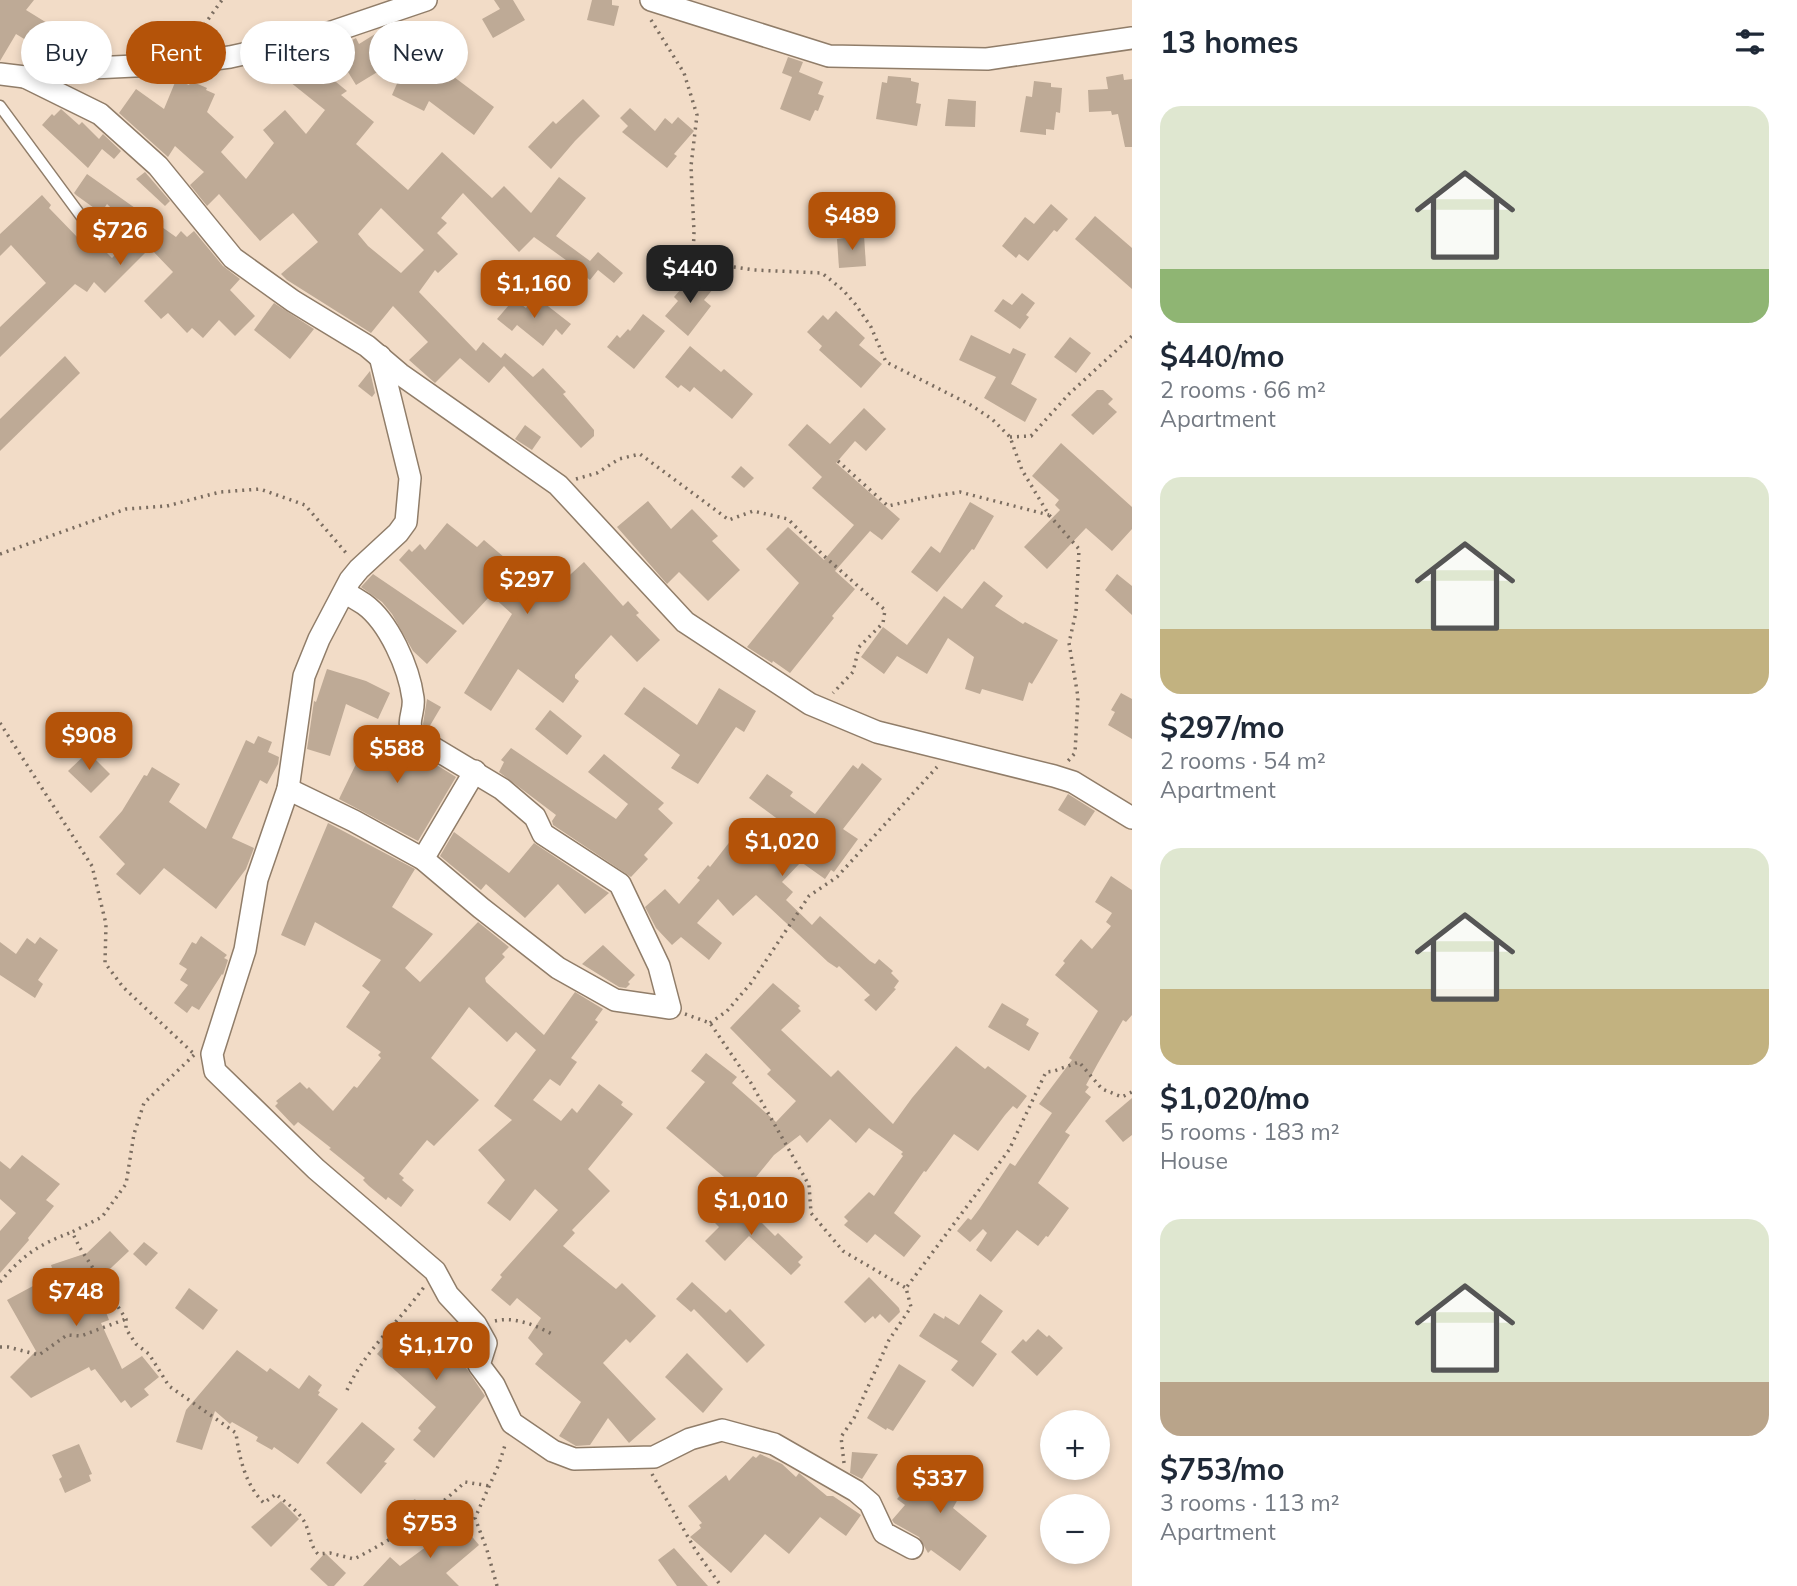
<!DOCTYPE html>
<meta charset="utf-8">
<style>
body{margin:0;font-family:Mulish,sans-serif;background:#f6f6f7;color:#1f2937;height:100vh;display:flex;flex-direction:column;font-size:26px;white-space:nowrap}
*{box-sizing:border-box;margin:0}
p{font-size:23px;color:#747a83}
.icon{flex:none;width:38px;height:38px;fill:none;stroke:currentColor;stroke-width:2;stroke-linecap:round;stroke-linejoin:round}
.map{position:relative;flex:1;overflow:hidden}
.sheet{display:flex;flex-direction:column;background:#fff;width:665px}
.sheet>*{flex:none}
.hud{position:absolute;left:21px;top:21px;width:665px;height:63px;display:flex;gap:14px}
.controls{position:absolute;left:1040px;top:1410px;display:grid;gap:14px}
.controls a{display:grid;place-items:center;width:70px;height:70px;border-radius:50%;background:#fff;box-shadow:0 4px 10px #0003;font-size:35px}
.price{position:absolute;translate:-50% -60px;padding:0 16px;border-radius:14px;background:#b45309;color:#fff;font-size:23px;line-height:46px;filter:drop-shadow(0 2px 4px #0008)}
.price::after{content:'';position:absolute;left:50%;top:42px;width:21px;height:16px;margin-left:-10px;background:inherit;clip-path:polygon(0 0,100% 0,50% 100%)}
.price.on{background:#222;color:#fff}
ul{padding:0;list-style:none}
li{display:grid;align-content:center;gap:14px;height:371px;padding:0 28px}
li span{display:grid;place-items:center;height:217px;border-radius:21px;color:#555}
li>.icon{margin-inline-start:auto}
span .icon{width:126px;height:126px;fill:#fffc;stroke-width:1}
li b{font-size:30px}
h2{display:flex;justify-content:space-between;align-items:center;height:84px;padding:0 28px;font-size:30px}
.tag{padding:0 24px;border-radius:32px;background:#fff;box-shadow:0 4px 10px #0003;font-size:24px;line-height:63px}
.tag.on{background:#b45309;color:#fff}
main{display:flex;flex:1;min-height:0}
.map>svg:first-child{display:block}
.building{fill:#beaa96;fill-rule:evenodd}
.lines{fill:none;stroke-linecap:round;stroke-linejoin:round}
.lane-casing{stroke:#907d69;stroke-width:13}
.street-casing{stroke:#907d69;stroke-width:24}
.path{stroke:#7b6d60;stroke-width:3.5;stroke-dasharray:2 5;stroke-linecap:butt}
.lane{stroke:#fff;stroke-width:10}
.street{stroke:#fff;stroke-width:21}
</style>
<main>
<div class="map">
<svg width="1132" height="1586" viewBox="0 0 1132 1586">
<rect width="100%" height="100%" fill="#f2dcc7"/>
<g class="building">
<polygon points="0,0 34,0 26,10 60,31 49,54 16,34 0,61"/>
<polygon points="494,0 513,0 525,20 493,38 482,19 500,9"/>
<polygon points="592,0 612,0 612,5 619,6 614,26 587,20"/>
<polygon points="380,31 386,41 391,38 402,57 356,85 334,49 356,38 359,44"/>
<polygon points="446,41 465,58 450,74 494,107 474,135 429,101 424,111 392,95 406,63 414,76"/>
<polygon points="788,57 803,62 799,72 823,82 818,94 824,96 818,111 815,110 810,121 780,109 792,77 782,73"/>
<path d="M308 59 347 91 341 95 374 122 356 144 408 190 442 152 492 198 504 186 531 213 559 177 586 198 556 236 590 261 598 252 623 273 614 283 598 270 590 280 570 263 534 237 519 252 463 193 441 218 447 223 437 233 458 254 438 273 435 270 419 292 476 351 483 342 501 358 505 353 533 377 543 368 566 392 563 394 594 430V436L581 448 504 366 489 383 460 358 435 383 409 360 428 342 393 306 371 333 287 280 281 274 318 242 293 213 260 241 219 194 207 206 190 185 204 172 175 146 168 157 119 113 136 89 164 109 176 80 189 85 191 81 207 88 206 90 215 94 207 112 234 137 221 152 246 179 274 143 263 130 285 110 306 134 325 110 290 82ZM381 208 424 250 401 273 368 246 358 234Z"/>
<polygon points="1123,74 1124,80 1132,79 1132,147 1125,147 1118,114 1112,115 1111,111 1089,112 1088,90 1108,89 1106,77"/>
<polygon points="888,76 911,78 911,81 919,83 916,103 921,104 917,126 876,119 882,82 887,83"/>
<polygon points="1034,81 1051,83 1051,87 1062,88 1060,113 1056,112 1054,130 1046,129 1046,135 1020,132 1026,96 1032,97"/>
<polygon points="583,99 600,116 575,141 551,169 528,147 553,121 556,124"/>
<polygon points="948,99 976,101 975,127 945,126"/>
<polygon points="630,108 655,131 665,118 672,124 678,117 694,131 674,154 677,156 667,168 622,132 628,126 620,118"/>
<polygon points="61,109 79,125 82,122 99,139 103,134 121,151 114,159 102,149 88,168 42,125 52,114 54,116"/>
<polygon points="145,172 170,201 165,206 136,179"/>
<polygon points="87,174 176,237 181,231 187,237 194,231 223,266 240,279 230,290 255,316 235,336 219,320 203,338 192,328 187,333 168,313 161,319 144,301 173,272 150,248 105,293 94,282 87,292 75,284 0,357 0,327 46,283 11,245 0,256 0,234 42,195 51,205 49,208 81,241 88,234 112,258 137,233 107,204 101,213 76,195 74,193"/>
<polygon points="1051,204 1068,219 1057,232 1054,230 1028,261 1019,254 1016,258 1002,246 1025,217 1034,224"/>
<polygon points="1095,216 1132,248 1132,289 1075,239"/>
<polygon points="864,235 866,266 839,268 837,239"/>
<polygon points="695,273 713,289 704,300 711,306 688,336 665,316 678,301 674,297"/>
<polygon points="1022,293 1035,303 1026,315 1029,317 1020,329 994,311 1003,299 1012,305"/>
<polygon points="535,296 571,324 562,335 556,329 543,346 517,325 512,331 497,319 514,299 526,308"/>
<polygon points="274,303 314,329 290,359 254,330"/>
<polygon points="836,311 865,338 859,345 882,364 861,388 819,350 822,346 807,332 823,315 828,320"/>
<polygon points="643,314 665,331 634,369 607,347 617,335 620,338 628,329 630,331"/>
<polygon points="971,335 1010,354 1013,348 1026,354 1011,384 1037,399 1025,422 984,398 996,377 959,360"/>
<polygon points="1070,337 1091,353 1076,373 1054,357"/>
<polygon points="690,346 721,372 724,369 753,394 732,419 694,387 690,392 681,385 678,388 665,377"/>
<polygon points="65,356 80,373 0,451 0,419"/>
<polygon points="370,371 375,393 372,397 358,386"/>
<polygon points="1097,390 1103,390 1113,399 1108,404 1117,412 1093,435 1071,415"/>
<polygon points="864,408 886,429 866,451 855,441 836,463 900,519 882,540 870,531 835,571 855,589 832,616 834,618 790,673 773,661 772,663 747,647 799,583 766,549 788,527 824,560 854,525 812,488 822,477 788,445 807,424 830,444"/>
<polygon points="525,425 541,437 532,450 515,439"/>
<polygon points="1061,443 1132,507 1132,529 1112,551 1086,528 1047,569 1024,547 1060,510 1055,505 1059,500 1032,476"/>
<polygon points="741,466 754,478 744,488 731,477"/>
<polygon points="648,501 671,529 692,509 718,536 712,541 740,570 708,601 679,572 667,584 617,527"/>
<polygon points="970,502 994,516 974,550 972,549 937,592 911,572 931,546 940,553"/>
<polygon points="447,523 477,547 484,540 548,595 584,562 623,606 628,601 639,613 636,615 660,640 637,662 611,635 575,675 575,678 579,681 563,703 518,669 491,711 464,693 512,614 491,595 463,625 399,560 409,549 412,552 420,544 425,550"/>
<polygon points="373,574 457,631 427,664 413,651 392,614 382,602 361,587"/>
<polygon points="1117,574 1132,586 1132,615 1105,590"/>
<polygon points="984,581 1003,596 995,606 1023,624 1025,622 1058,640 1032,684 1029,682 1023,701 982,689 980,694 965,689 974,657 948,638 927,674 897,656 884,674 861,657 883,627 907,645 944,596 962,609"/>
<polygon points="327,669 366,681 390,693 378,719 346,704 330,756 307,749 314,701 316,702"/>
<polygon points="644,687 697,725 719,688 756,711 744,732 736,727 698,784 671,768 680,755 624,714"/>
<polygon points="1121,693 1132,699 1132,739 1108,725 1115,712 1111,710"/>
<polygon points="427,699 441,707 428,729 424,727 423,724"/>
<polygon points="550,710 582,736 567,755 535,729"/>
<polygon points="373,729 401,743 456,777 418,841 339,799"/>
<polygon points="258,736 272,742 268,752 279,757 278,764 267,784 260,780 232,838 254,848 246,869 216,909 164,868 140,895 116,874 125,864 99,837 122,811 144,775 147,776 152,767 180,784 169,802 206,829 246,740 254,744"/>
<polygon points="511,748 616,819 628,804 588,772 604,754 664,803 658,809 673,823 644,855 648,859 631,877 553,825 552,821 556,815 499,772 504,762 501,760"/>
<polygon points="88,752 110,774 91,793 68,771"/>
<polygon points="862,763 882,779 843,829 858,839 834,872 831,870 825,879 801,862 782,882 793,892 786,900 812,925 820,916 870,961 875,964 879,959 893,971 891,973 899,981 894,988 896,989 876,1011 864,1000 870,995 839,966 837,968 828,962 756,895 733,916 718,899 697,923 722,943 709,960 681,937 672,945 656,928 645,907 665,889 679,904 700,880 697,878 708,865 710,867 739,830 764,850 783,823 749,798 767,774 793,792 790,796 815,814 853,765 858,769"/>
<polygon points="1068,794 1095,811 1085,826 1058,810"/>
<polygon points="328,823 415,869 392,907 433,934 405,968 420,982 478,922 509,947 502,954 505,957 485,978 486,982 544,1035 575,992 603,1009 595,1020 598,1022 571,1058 577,1062 560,1086 550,1079 533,1100 561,1121 572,1108 577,1113 599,1084 623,1102 621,1105 633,1114 588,1169 610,1191 572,1230 575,1233 563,1246 616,1289 622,1283 656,1316 630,1343 626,1339 603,1363 656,1419 629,1443 608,1418 590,1445 576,1446 559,1436 581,1402 535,1364 543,1354 528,1338 541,1318 517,1298 510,1306 491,1290 502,1277 500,1275 558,1210 535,1189 510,1221 487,1203 505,1180 478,1150 512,1120 494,1106 536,1050 516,1032 507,1042 469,1007 431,1058 479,1100 434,1146 427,1140 399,1174 404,1178 402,1180 414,1190 401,1207 388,1197 386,1200 369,1186 363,1180 365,1178 329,1149 331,1148 298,1122 294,1126 275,1106 278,1103 276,1101 300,1082 307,1089 309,1087 333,1111 354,1086 357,1088 381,1058 378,1055 381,1052 346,1027 370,992 362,986 381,960 315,922 305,946 281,935"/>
<polygon points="454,832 509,873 534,843 609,893 585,914 558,884 525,918 486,884 481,890 440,856"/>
<polygon points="1111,876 1132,890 1132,1015 1126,1022 1123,1020 1098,1063 1086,1085 1089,1087 1085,1092 1091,1097 1065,1132 1070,1135 1038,1183 1069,1208 1048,1237 1046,1236 1038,1246 1017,1230 991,1262 976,1250 987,1233 983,1229 970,1242 957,1231 968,1218 971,1220 980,1208 1010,1163 1015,1166 1052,1113 1039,1104 1072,1060 1069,1058 1098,1011 1055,975 1065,963 1063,961 1081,939 1092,949 1111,926 1106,922 1112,913 1095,902"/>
<polygon points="201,936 227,955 224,958 228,960 223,975 222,974 199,1010 192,1006 187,1013 174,1003 188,985 180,980 187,969 179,964 192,942 196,944"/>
<polygon points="40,937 58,950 38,980 43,984 35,998 0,975 0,942 16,954 27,938 35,944"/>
<polygon points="603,945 635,975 628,982 630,984 626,988 619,987 582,964"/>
<polygon points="773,983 800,1006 798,1008 801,1011 781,1030 831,1077 838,1070 893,1124 912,1098 956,1046 985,1069 988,1066 1027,1096 1017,1109 1013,1106 1005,1115 978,1151 954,1134 926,1172 924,1171 894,1213 921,1236 904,1257 875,1234 867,1243 844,1225 848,1221 844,1217 869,1192 874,1196 903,1156 901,1154 903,1152 869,1128 856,1143 830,1119 807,1143 800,1135 774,1155 743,1193 666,1128 705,1082 691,1071 706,1053 737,1077 732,1083 776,1122 796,1101 767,1074 771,1070 730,1028"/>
<polygon points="1002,1003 1029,1019 1026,1025 1039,1033 1029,1051 988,1027"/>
<polygon points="1132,1098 1132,1135 1123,1142 1105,1121"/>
<polygon points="22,1155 60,1184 46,1200 54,1206 28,1238 29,1240 0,1273 0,1231 16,1213 0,1199 0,1161 10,1169"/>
<polygon points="738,1199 775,1236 778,1233 803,1257 798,1262 801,1265 791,1275 749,1236 725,1261 705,1241 719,1227 715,1223"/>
<polygon points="110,1231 129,1251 95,1283 109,1320 101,1323 122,1369 142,1356 159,1377 144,1389 149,1395 131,1408 125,1400 121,1403 95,1369 91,1371 89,1367 31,1398 10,1377 36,1351 7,1300 46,1279 43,1272 52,1268 51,1265 87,1253"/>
<polygon points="144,1242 158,1253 146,1266 133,1254"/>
<polygon points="869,1277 899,1308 900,1312 889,1323 880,1314 875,1319 873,1316 865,1323 844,1302"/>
<polygon points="692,1282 726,1313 730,1309 765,1345 747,1363 694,1309 691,1312 676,1299"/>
<polygon points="189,1288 218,1310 203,1330 175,1308"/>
<polygon points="980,1294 1003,1311 981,1342 997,1354 973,1387 951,1370 958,1361 919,1336 934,1313 944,1319 945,1316 959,1325"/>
<polygon points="456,1323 472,1344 457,1361 467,1369 485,1396 434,1458 413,1440 421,1431 418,1428 436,1407 377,1354 396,1332 399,1335 408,1325 435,1347"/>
<polygon points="1038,1329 1047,1337 1049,1335 1063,1348 1037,1376 1011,1352 1023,1339 1026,1342"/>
<polygon points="237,1350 267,1372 270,1368 299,1389 309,1375 322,1385 318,1391 320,1392 318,1395 338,1409 298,1464 274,1447 272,1450 256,1441 258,1437 232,1422 230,1424 215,1411 202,1450 176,1442 186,1410"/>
<polygon points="687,1353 723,1389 703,1413 665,1377"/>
<polygon points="899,1364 926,1381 893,1431 887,1428 886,1430 867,1418"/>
<polygon points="362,1422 395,1449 384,1462 387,1463 361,1494 326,1463"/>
<polygon points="79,1444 92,1474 89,1475 91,1481 65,1493 59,1479 62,1477 52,1455"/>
<polygon points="852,1452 878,1454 862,1479 850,1473"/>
<polygon points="760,1454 782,1464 796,1477 799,1473 827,1496 833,1496 861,1515 846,1536 820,1517 789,1554 765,1534 731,1573 690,1537 701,1528 699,1525 702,1523 688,1506 726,1475 729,1481 753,1456 756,1458"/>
<polygon points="938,1459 945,1460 968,1472 964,1478 968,1481 953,1508 987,1536 960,1571 931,1550 928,1553 919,1537 894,1523 892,1520 905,1505 897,1499 913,1481 922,1490"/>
<polygon points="415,1499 424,1512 395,1529 387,1516"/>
<polygon points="281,1501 299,1519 271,1547 251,1527"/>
<polygon points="453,1514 479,1545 446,1573 459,1586 363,1586 390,1557 400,1566 438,1538 432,1532"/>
<polygon points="674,1548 708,1586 677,1586 658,1560"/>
<polygon points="325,1553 346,1573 334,1586 328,1586 310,1569"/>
</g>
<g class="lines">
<g class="lane-casing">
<polyline id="lane" points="0,106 81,216"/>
</g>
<g class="street-casing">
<g id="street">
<polyline points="651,0 829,56 987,59 1132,38"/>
<polyline points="0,74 25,77 72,69 176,64 230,57 308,40 426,0"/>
<polyline points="25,77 100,114 158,166 233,258 293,301 367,346 400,374 558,485 685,622 810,704 877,732 1054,776 1073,782 1132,818"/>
<polyline points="380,356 410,478 406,522 398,533 359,569 350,580 319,639 304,676 288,789 257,879 245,950 212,1054 215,1071 316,1169 435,1271 448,1295 476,1325 486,1343 479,1365 494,1385 512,1423 553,1451 574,1459 654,1457 690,1439 722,1430 774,1444 856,1491 870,1503 884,1533 912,1548"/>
<path d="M288 789 354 821 423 859 481 908 558 968 615 1000 670 1008 659 966 620 884 543 834 535 817 502 789 412 735C407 717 415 712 413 698 409 668 389 622 364 604 358 600 351 596 345 593"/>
<polyline points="423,859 475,771"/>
</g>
</g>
<g class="path">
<polyline points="651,20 684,73 697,115 691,166 694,232 693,261 754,270 822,273 843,290 856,305 871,327 886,362 969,404 992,419 1010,437 1022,470 1049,515 1079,549 1076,612 1069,643 1078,697 1075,753 1068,761"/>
<polyline points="192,42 222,0"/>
<polyline points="1010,437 1031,436 1069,394 1132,336"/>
<polyline points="838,461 888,506 923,498 960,492 1049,515"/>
<polyline points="576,479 597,473 619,459 640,454 729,520 753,511 788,519 824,556 885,610 883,623 859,647 853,672 833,693"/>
<polyline points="0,554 126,509 167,506 220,492 260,489 305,505 347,554"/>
<polyline points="0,723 92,866 106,924 105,963 123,987 193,1053"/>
<polyline points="685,1014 710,1023 751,1083 809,1185 811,1213 843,1251 906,1288"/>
<polyline points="710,1023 727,1011 751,983 809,896 837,877 937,767"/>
<path d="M194 1055 144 1103 134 1134 126 1184 102 1217 72 1232 80 1248 126 1319V1329L136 1344 149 1354 169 1386 236 1433C239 1458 246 1486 264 1503L276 1494C286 1503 299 1511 305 1523 310 1533 310 1546 318 1554L330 1553 354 1559C394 1539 432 1513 465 1482L490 1486"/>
<path d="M0 1282C24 1254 38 1245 72 1232"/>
<path d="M495 1321C515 1316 537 1326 554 1335"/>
<polyline points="0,1347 8,1347 39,1355 67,1335 81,1336 126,1319"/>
<path d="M347 1390C365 1350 399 1322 424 1287"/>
<polyline points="844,1463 841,1437 854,1418 889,1340 911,1307 906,1288 1009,1150 1046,1072 1054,1071 1079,1062 1102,1089 1122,1097 1132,1092"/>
<polyline points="652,1474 696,1551 721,1586"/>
<polyline points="497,1586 487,1550 475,1518 499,1464 506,1442"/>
</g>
<use href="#lane" class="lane"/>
<use href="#street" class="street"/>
</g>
</svg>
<div class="controls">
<a>+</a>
<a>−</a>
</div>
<b class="price" style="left:852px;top:252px">$489</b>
<b class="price" style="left:120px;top:267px">$726</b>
<b class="price on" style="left:690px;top:305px">$440</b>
<b class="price" style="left:534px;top:320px">$1,160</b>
<b class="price" style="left:527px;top:616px">$297</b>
<b class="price" style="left:89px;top:772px">$908</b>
<b class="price" style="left:397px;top:785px">$588</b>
<b class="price" style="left:782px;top:878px">$1,020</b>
<b class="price" style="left:751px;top:1237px">$1,010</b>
<b class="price" style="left:76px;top:1328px">$748</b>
<b class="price" style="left:436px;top:1382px">$1,170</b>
<b class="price" style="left:940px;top:1515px">$337</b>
<b class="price" style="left:430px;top:1560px">$753</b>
<div class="hud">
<a class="tag">Buy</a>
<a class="tag on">Rent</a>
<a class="tag">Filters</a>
<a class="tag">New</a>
</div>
</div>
<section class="sheet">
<h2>13 homes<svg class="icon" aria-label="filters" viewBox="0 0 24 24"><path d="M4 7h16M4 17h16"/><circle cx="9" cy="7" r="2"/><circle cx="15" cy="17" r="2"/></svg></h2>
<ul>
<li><span style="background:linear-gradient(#dfe7d0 75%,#8fb573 0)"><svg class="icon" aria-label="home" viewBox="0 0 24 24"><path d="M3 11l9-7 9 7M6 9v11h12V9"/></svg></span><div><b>$440/mo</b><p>2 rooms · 66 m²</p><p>Apartment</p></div></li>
<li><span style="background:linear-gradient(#dfe7d0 70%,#c2b280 0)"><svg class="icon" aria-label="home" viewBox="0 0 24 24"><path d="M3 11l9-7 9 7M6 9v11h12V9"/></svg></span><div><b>$297/mo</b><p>2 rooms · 54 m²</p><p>Apartment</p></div></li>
<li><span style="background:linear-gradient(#dfe7d0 65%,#c2b280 0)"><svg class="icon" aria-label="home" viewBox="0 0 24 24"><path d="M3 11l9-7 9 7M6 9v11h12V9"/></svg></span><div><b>$1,020/mo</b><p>5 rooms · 183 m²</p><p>House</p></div></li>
<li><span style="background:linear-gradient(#dfe7d0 75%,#b9a48a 0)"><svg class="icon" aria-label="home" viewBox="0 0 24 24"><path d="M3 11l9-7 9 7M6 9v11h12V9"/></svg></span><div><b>$753/mo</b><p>3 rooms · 113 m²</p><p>Apartment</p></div></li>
</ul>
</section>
</main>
